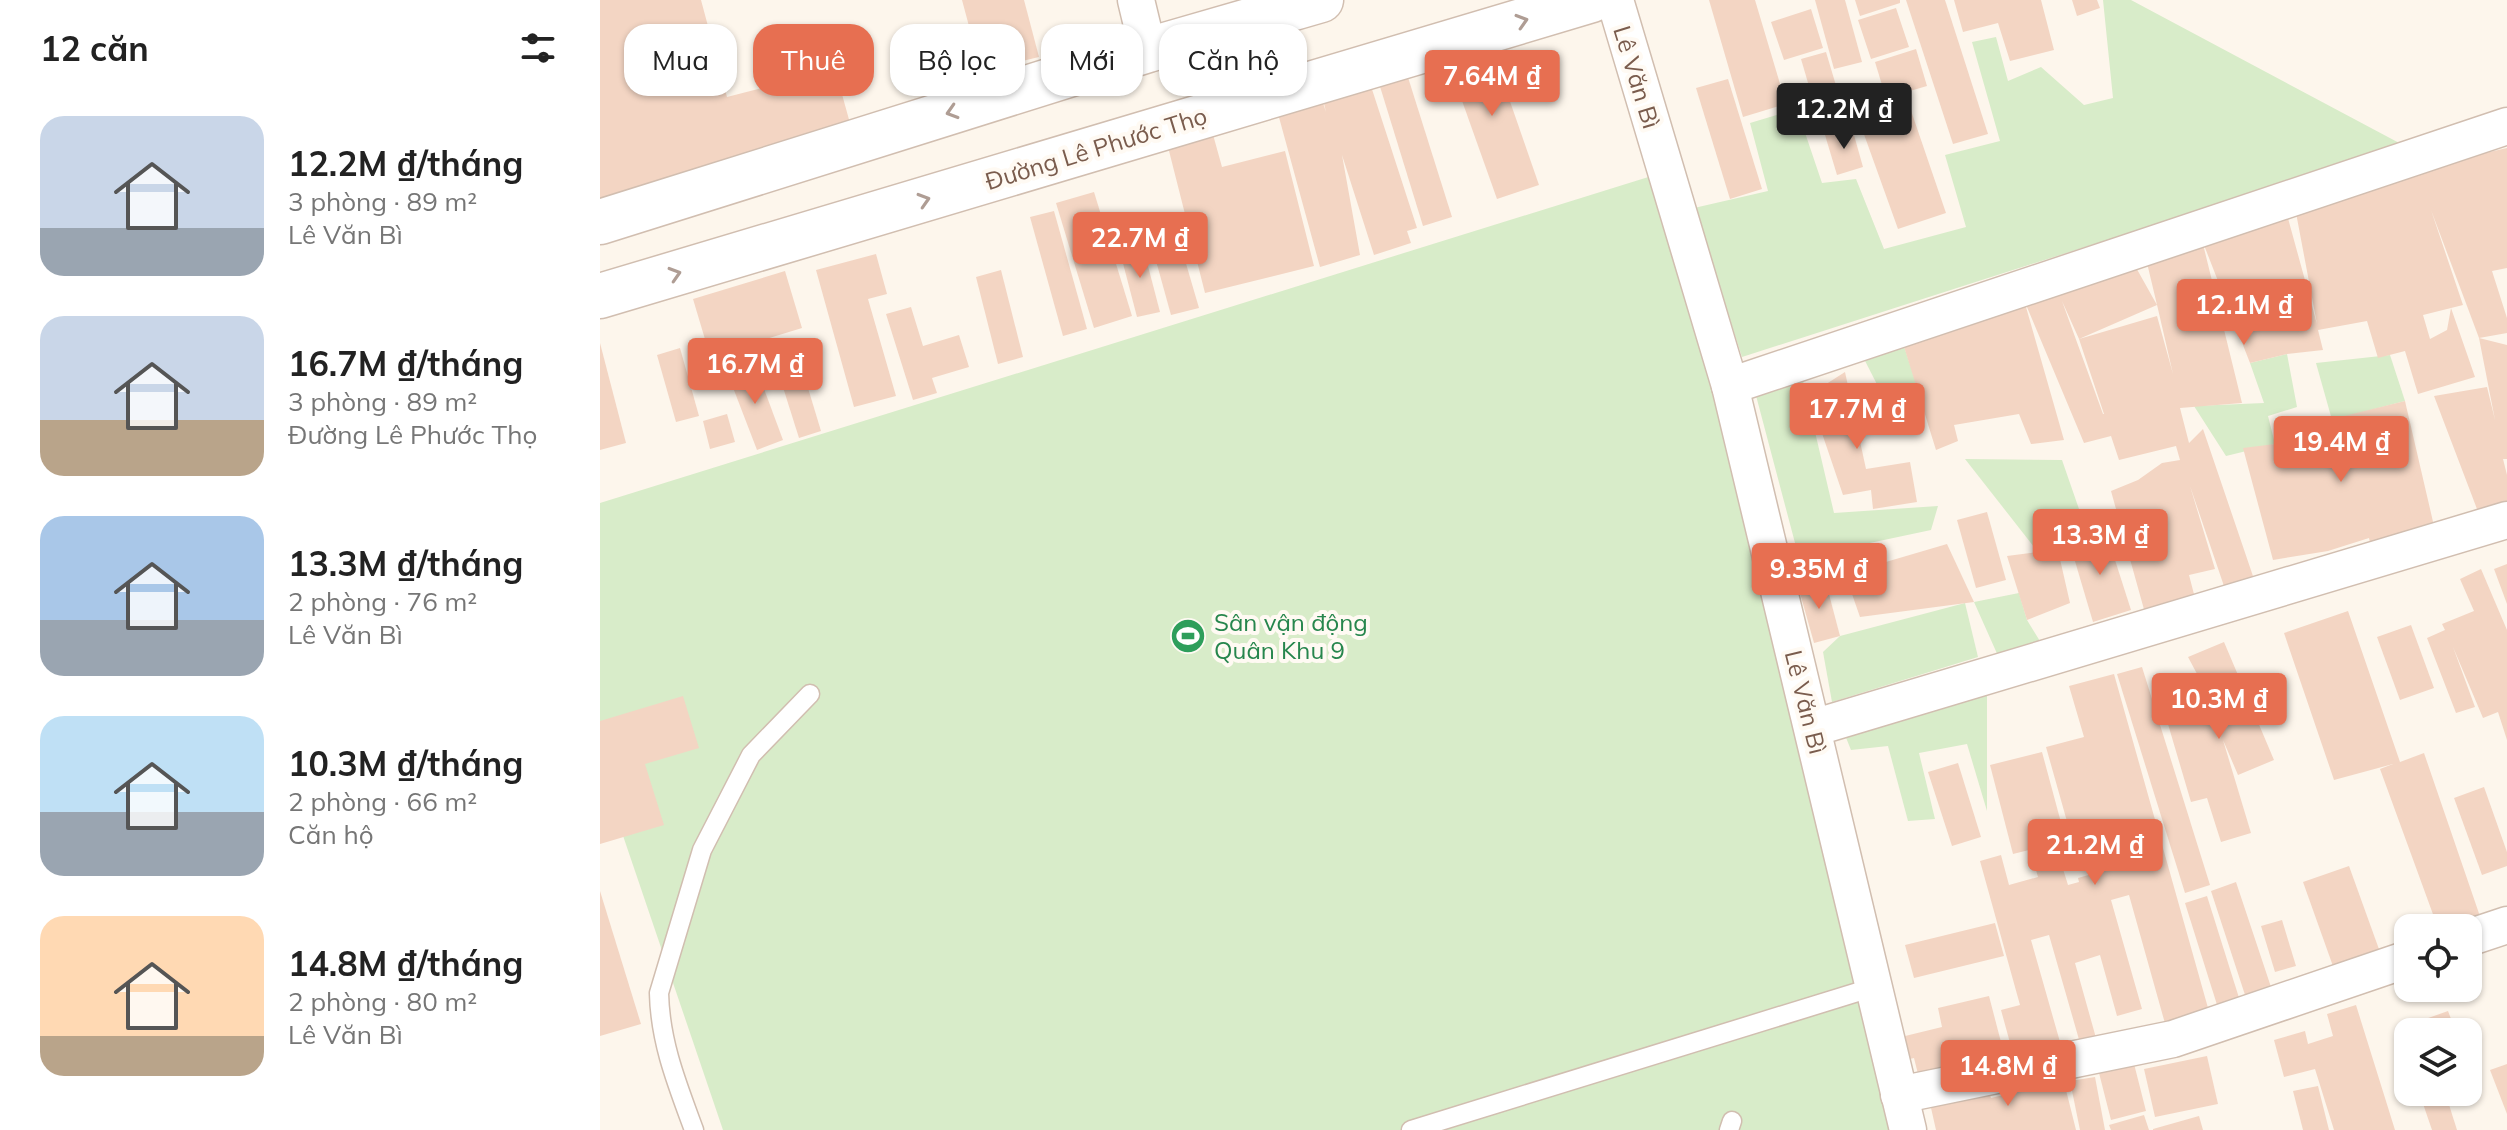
<!DOCTYPE html>
<html lang="vi">
<meta charset="utf-8">
<style>
body{margin:0;font-family:Mulish,sans-serif;background:#f2f2f2;color:#222;height:100vh;display:flex;flex-direction:column;font-size:30px;white-space:nowrap}
*{box-sizing:border-box;margin:0}
p{font-size:26px;color:#767676}
.icon{flex:none;width:44px;height:44px;fill:none;stroke:currentColor;stroke-width:2;stroke-linecap:round;stroke-linejoin:round}
.map{position:relative;flex:1;overflow:hidden}
.details{display:flex;flex-direction:column;background:#fff;width:600px}
.details>*{flex:none}
.banner{position:absolute;left:24px;top:24px;width:760px;height:72px;display:flex;gap:16px}
.buttons{position:absolute;left:1794px;top:914px;display:grid;gap:16px}
.buttons a{display:grid;place-items:center;width:88px;height:88px;border-radius:16px;background:#fff;box-shadow:0 2px 6px #0004;font-size:40px}
.price{position:absolute;translate:-50% -68px;padding:0 18px;border-radius:8px;background:#e76f51;color:#fff;font-size:26px;line-height:52px;filter:drop-shadow(0 2px 4px #0008)}
.price::after{content:'';position:absolute;left:50%;top:48px;width:24px;height:18px;margin-left:-12px;background:inherit;clip-path:polygon(0 0,100% 0,50% 100%)}
.price.current{background:#222;color:#fff}
ul{padding:0;list-style:none}
li{display:flex;align-items:center;gap:24px;height:200px;padding:0 40px}
li span{display:grid;place-items:center;flex:none;width:224px;height:160px;border-radius:24px;color:#555}
li>.icon{margin-inline-start:auto}
span .icon{width:96px;height:96px;fill:#fffc;stroke-width:1}
li b{font-size:34px}
h2{display:flex;justify-content:space-between;align-items:center;height:96px;padding:0 40px;font-size:34px}
.tag{padding:0 28px;border-radius:24px;background:#fff;box-shadow:0 2px 6px #0004;font-size:28px;line-height:72px}
.tag.current{background:#e76f51;color:#fff}
main{display:flex;flex:1;min-height:0}
.map>svg:first-child{display:block}
.green{fill:#d8ecc9}
.building{fill:#f3d5c3;fill-rule:evenodd}
.lines{fill:none;stroke-linecap:round;stroke-linejoin:round}
.service-casing{stroke:#d1beb0;stroke-width:21}
.minor-casing{stroke:#d1beb0;stroke-width:39}
.tertiary-casing{stroke:#d1beb0;stroke-width:47}
.service{stroke:#fff;stroke-width:18}
.minor{stroke:#fff;stroke-width:36}
.tertiary{stroke:#fff;stroke-width:44}
.oneway{stroke:#af9d94}
.labels{text-anchor:middle;dominant-baseline:central;stroke-width:8;stroke-linejoin:round;paint-order:stroke}
.street-label{font-size:24px;fill:#7a5c4d;stroke:#fffaf3}
.leisure-label{font-size:24px;fill:#27864d;stroke:#fffaf3;text-anchor:start}
</style>
<main>
<section class="details">
<h2>12 căn<svg class="icon" aria-label="filters" viewBox="0 0 24 24"><path d="M4 7h16M4 17h16"/><circle cx="9" cy="7" r="2"/><circle cx="15" cy="17" r="2"/></svg></h2>
<ul>
<li><span style="background:linear-gradient(#c9d6e8 70%,#9aa5b1 0)"><svg class="icon" aria-label="home" viewBox="0 0 24 24"><path d="M3 11l9-7 9 7M6 9v11h12V9"/></svg></span><div><b>12.2M ₫/tháng</b><p>3 phòng · 89 m²</p><p>Lê Văn Bì</p></div></li>
<li><span style="background:linear-gradient(#c9d6e8 65%,#b9a48a 0)"><svg class="icon" aria-label="home" viewBox="0 0 24 24"><path d="M3 11l9-7 9 7M6 9v11h12V9"/></svg></span><div><b>16.7M ₫/tháng</b><p>3 phòng · 89 m²</p><p>Đường Lê Phước Thọ</p></div></li>
<li><span style="background:linear-gradient(#a9c7e8 65%,#9aa5b1 0)"><svg class="icon" aria-label="home" viewBox="0 0 24 24"><path d="M3 11l9-7 9 7M6 9v11h12V9"/></svg></span><div><b>13.3M ₫/tháng</b><p>2 phòng · 76 m²</p><p>Lê Văn Bì</p></div></li>
<li><span style="background:linear-gradient(#bfe0f5 60%,#9aa5b1 0)"><svg class="icon" aria-label="home" viewBox="0 0 24 24"><path d="M3 11l9-7 9 7M6 9v11h12V9"/></svg></span><div><b>10.3M ₫/tháng</b><p>2 phòng · 66 m²</p><p>Căn hộ</p></div></li>
<li><span style="background:linear-gradient(#ffd9b3 75%,#b9a48a 0)"><svg class="icon" aria-label="home" viewBox="0 0 24 24"><path d="M3 11l9-7 9 7M6 9v11h12V9"/></svg></span><div><b>14.8M ₫/tháng</b><p>2 phòng · 80 m²</p><p>Lê Văn Bì</p></div></li>
</ul>
</section>
<div class="map">
<svg width="1907" height="1130" viewBox="0 0 1907 1130">
<rect width="100%" height="100%" fill="#fdf6ec"/>
<g class="green">
<polygon points="1503,0 1531,0 1803,145 1142,357 1094,208 1168,191 1150,123 1197,109 1222,183 1256,179 1284,249 1366,227 1345,155 1400,141 1372,42 1396,37 1408,81 1441,67 1484,105 1513,98"/>
<polygon points="1058,174 1303,1130 123,1130 0,768 0,503"/>
<polygon points="1301,337 1318,389 1285,400 1261,353"/>
<polygon points="1687,354 1697,407 1668,416 1675,444 1626,456 1594,406 1664,403 1650,363"/>
<polygon points="1790,355 1805,401 1732,420 1716,363"/>
<polygon points="1201,372 1234,513 1338,506 1331,530 1199,558 1154,388"/>
<polygon points="1365,459 1462,460 1488,535 1438,552"/>
<polygon points="1419,593 1427,620 1443,646 1399,658 1374,602"/>
<polygon points="1365,603 1378,657 1232,702 1223,652 1240,636"/>
<polygon points="1387,682 1387,811 1367,744 1319,753 1335,819 1308,821 1288,746 1251,750 1243,730"/>
</g>
<g class="building">
<polygon points="0,0 101,0 127,97 235,69 253,134 0,198"/>
<polygon points="362,0 424,0 439,57 381,71"/>
<polygon points="1109,0 1155,0 1186,104 1143,117"/>
<polygon points="1215,0 1245,0 1262,62 1234,69"/>
<polygon points="1255,0 1300,0 1300,3 1260,16"/>
<polygon points="1306,0 1345,0 1388,134 1353,144"/>
<polygon points="1354,0 1441,0 1454,50 1410,61 1398,23 1363,32"/>
<polygon points="1472,0 1497,0 1500,8 1477,16"/>
<polygon points="1296,8 1309,47 1271,59 1258,20"/>
<polygon points="1211,9 1223,48 1184,60 1171,22"/>
<polygon points="888,38 939,185 897,199 845,53"/>
<polygon points="1316,49 1327,86 1286,98 1275,62"/>
<polygon points="1226,52 1246,119 1221,127 1201,59"/>
<polygon points="806,71 852,217 823,226 778,80"/>
<polygon points="1128,79 1162,189 1130,199 1096,88"/>
<polygon points="769,80 817,228 807,231 811,243 774,255 742,155 760,255 720,267 677,110 721,97 726,112 722,95"/>
<polygon points="1306,96 1346,213 1298,229 1261,126 1282,118 1278,106"/>
<polygon points="1252,128 1263,167 1237,175 1225,135"/>
<polygon points="612,131 622,167 685,151 714,266 605,293 567,143"/>
<path d="M1907 148V268L1892 271 1907 318V333L1879 338 1907 345V459H1903L1907 475V504L1877 509 1834 396 1887 387 1895 420 1879 338 1831 210 1863 305 1851 308 1875 377 1818 394 1805 351 1778 358 1767 321 1718 330 1723 350 1687 354 1650 363 1602 240 1642 403 1580 408 1589 443 1603 429 1655 582 1625 589 1590 486 1615 569 1589 575 1595 598 1545 613 1511 491 1538 480 1562 463 1580 460 1576 446 1519 460 1511 436 1484 443 1424 300 1464 440 1431 444 1419 414 1354 425 1358 441 1336 450 1301 337 1424 300 1459 295 1534 264 1557 305 1479 339 1557 316 1573 374 1558 309 1547 263 1683 200 1717 324 1693 197ZM1462 301 1479 339 1504 414H1503ZM1851 308 1847 330 1830 339 1823 315Z"/>
<polygon points="494,192 532,316 494,328 456,203"/>
<polygon points="454,211 487,329 463,336 430,217"/>
<polygon points="542,243 560,312 537,317 519,248"/>
<polygon points="580,243 599,308 571,315 553,250"/>
<polygon points="276,254 287,294 268,299 296,396 254,407 216,270"/>
<polygon points="401,270 423,357 398,364 376,277"/>
<polygon points="185,271 202,328 110,356 93,299"/>
<polygon points="311,307 323,346 359,335 369,367 332,378 337,393 313,400 286,314"/>
<polygon points="0,343 26,443 0,450"/>
<polygon points="80,348 99,416 76,422 57,355"/>
<polygon points="198,355 221,431 199,438 175,362"/>
<polygon points="154,362 183,440 157,450 127,372"/>
<polygon points="1245,372 1266,469 1310,462 1317,502 1273,509 1271,490 1243,495 1209,395"/>
<polygon points="1805,401 1834,526 1771,547 1769,538 1728,551 1673,560 1643,448 1675,444 1740,417"/>
<polygon points="127,414 135,442 110,449 103,421"/>
<polygon points="1387,512 1406,580 1376,588 1357,520"/>
<polygon points="1507,535 1531,610 1493,622 1469,541"/>
<polygon points="1347,544 1374,602 1260,617 1245,574"/>
<polygon points="1457,546 1470,603 1427,620 1407,556 1438,552"/>
<polygon points="1907,564 1907,604 1894,569"/>
<polygon points="1881,569 1907,630 1907,740 1898,712 1883,718 1853,647 1875,707 1856,713 1827,638 1845,630 1842,624 1874,611 1860,579"/>
<polygon points="1225,579 1240,636 1214,643 1198,586"/>
<polygon points="1748,611 1800,762 1824,753 1884,928 1838,928 1780,769 1793,764 1734,780 1684,633"/>
<polygon points="1811,625 1834,688 1800,700 1777,637"/>
<polygon points="1624,642 1674,760 1638,775 1623,740 1651,833 1621,842 1607,798 1591,802 1565,714 1611,700 1588,657"/>
<polygon points="1542,667 1610,885 1585,893 1517,674"/>
<polygon points="1514,674 1610,1015 1566,1027 1529,895 1511,900 1542,1009 1517,1016 1500,955 1475,963 1498,1045 1482,1050 1449,935 1431,940 1462,1049 1435,1056 1432,1044 1412,1050 1401,1010 1420,1005 1380,861 1401,855 1409,885 1438,877 1431,853 1465,844 1471,866 1463,869 1468,885 1479,882 1478,878 1520,866 1517,854 1479,864 1446,747 1484,737 1469,686"/>
<polygon points="83,696 99,748 45,764 64,825 0,844 0,721"/>
<polygon points="1442,752 1466,841 1413,854 1390,765"/>
<polygon points="1358,763 1381,837 1352,846 1328,772"/>
<polygon points="1884,787 1907,852 1907,866 1882,875 1854,798"/>
<polygon points="1749,866 1780,952 1734,969 1703,882"/>
<polygon points="1636,882 1672,990 1646,998 1611,891"/>
<polygon points="0,891 41,1024 0,1036"/>
<polygon points="1607,896 1640,1001 1618,1008 1585,903"/>
<polygon points="1682,920 1696,966 1675,972 1661,926"/>
<polygon points="1395,923 1404,956 1314,978 1305,945"/>
<polygon points="1389,996 1408,1069 1322,1090 1314,1058 1306,1060 1301,1037 1342,1027 1338,1008"/>
<polygon points="1756,1005 1795,1130 1734,1130 1715,1069 1684,1077 1674,1040 1705,1031 1708,1044 1733,1036 1727,1014"/>
<polygon points="1848,1011 1856,1032 1822,1032 1817,1022"/>
<polygon points="1531,1052 1546,1111 1511,1120 1499,1073 1509,1070"/>
<polygon points="1607,1056 1618,1104 1555,1117 1544,1069"/>
<polygon points="1907,1064 1907,1114 1890,1070"/>
<polygon points="1461,1070 1476,1130 1336,1130 1329,1099 1387,1086 1391,1098 1428,1089 1425,1078"/>
<polygon points="1495,1077 1505,1130 1480,1130 1470,1081"/>
<polygon points="1718,1086 1729,1130 1703,1130 1693,1091"/>
<polygon points="1819,1092 1845,1092 1857,1130 1832,1130"/>
<polygon points="1544,1115 1549,1130 1511,1130 1509,1125"/>
<polygon points="1599,1116 1603,1130 1553,1130 1553,1129"/>
</g>
<g class="lines">
<g class="service-casing">
<g id="service">
<path d="M94 1130C77 1084 60 1042 59 993L102 850 151 755 210 694"/>
<polyline points="811,1130 1274,987"/>
<polyline points="1129,1130 1132,1121"/>
</g>
</g>
<g class="minor-casing">
<g id="minor">
<polyline points="536,0 548,50"/>
<polyline points="1015,0 1130,386 1308,1130"/>
<polyline points="1130,386 1907,126"/>
<polyline points="1213,728 1907,520"/>
<polyline points="1868,938 1907,925"/>
<polyline points="1299,1095 1573,1039 1808,959"/>
</g>
</g>
<g class="tertiary-casing">
<g id="tertiary">
<polyline points="0,222 548,50 721,0"/>
<polyline points="0,296 992,0"/>
</g>
</g>
<use href="#service" class="service"/>
<use href="#minor" class="minor"/>
<use href="#tertiary" class="tertiary"/>
</g>
<defs><path id="oneway-chevron" d="M-2-3.5L2.5 0L-2 3.5" fill="none" stroke-width="1.6" stroke-linecap="round" stroke-linejoin="round" transform="scale(2)"/></defs>
<g class="oneway">
<use href="#oneway-chevron" transform="translate(922 21) rotate(-17)"/>
<use href="#oneway-chevron" transform="translate(352 112) rotate(163)"/>
<use href="#oneway-chevron" transform="translate(324 200) rotate(-17)"/>
<use href="#oneway-chevron" transform="translate(75 274) rotate(-17)"/>
</g>
<defs>
<g id="stadium-disc" transform="scale(1.8)"><circle r="9.5" fill="#2e9e5b" stroke="#fffaf3"/><path d="M0-5a6.5 5 0 1 0 0 10a6.5 5 0 1 0 0-10ZM-3.5-1.8h7v3.6h-7Z" fill="#fff"/></g>
</defs>
<g fill-rule="evenodd">
<use href="#stadium-disc" x="588" y="636"/>
</g>
<g class="labels">
<g class="street-label">
<text transform="translate(1037 77) rotate(73)">Lê Văn Bì</text>
<text transform="translate(496 148) rotate(-17)">Đường Lê Phước Thọ</text>
<text transform="translate(1206 702) rotate(76)">Lê Văn Bì</text>
</g>
<g class="leisure-label">
<text x="614" y="622">Sân vận động<tspan x="614" dy="28">Quân Khu 9</tspan></text>
</g>
</g>
</svg>
<div class="buttons">
<a><svg class="icon" aria-label="locate" viewBox="0 0 24 24"><circle cx="12" cy="12" r="6"/><path d="M12 2v4M12 18v4M2 12h4M18 12h4"/></svg></a>
<a><svg class="icon" aria-label="layers" viewBox="0 0 24 24"><path d="M12 4l9 5-9 5-9-5zM3 14l9 5 9-5"/></svg></a>
</div>
<b class="price" style="left:892px;top:118px">7.64M ₫</b>
<b class="price current" style="left:1244px;top:151px">12.2M ₫</b>
<b class="price" style="left:540px;top:280px">22.7M ₫</b>
<b class="price" style="left:1644px;top:347px">12.1M ₫</b>
<b class="price" style="left:155px;top:406px">16.7M ₫</b>
<b class="price" style="left:1257px;top:451px">17.7M ₫</b>
<b class="price" style="left:1741px;top:484px">19.4M ₫</b>
<b class="price" style="left:1500px;top:577px">13.3M ₫</b>
<b class="price" style="left:1219px;top:611px">9.35M ₫</b>
<b class="price" style="left:1619px;top:741px">10.3M ₫</b>
<b class="price" style="left:1495px;top:887px">21.2M ₫</b>
<b class="price" style="left:1408px;top:1108px">14.8M ₫</b>
<div class="banner">
<a class="tag">Mua</a>
<a class="tag current">Thuê</a>
<a class="tag">Bộ lọc</a>
<a class="tag">Mới</a>
<a class="tag">Căn hộ</a>
</div>
</div>
</main>
